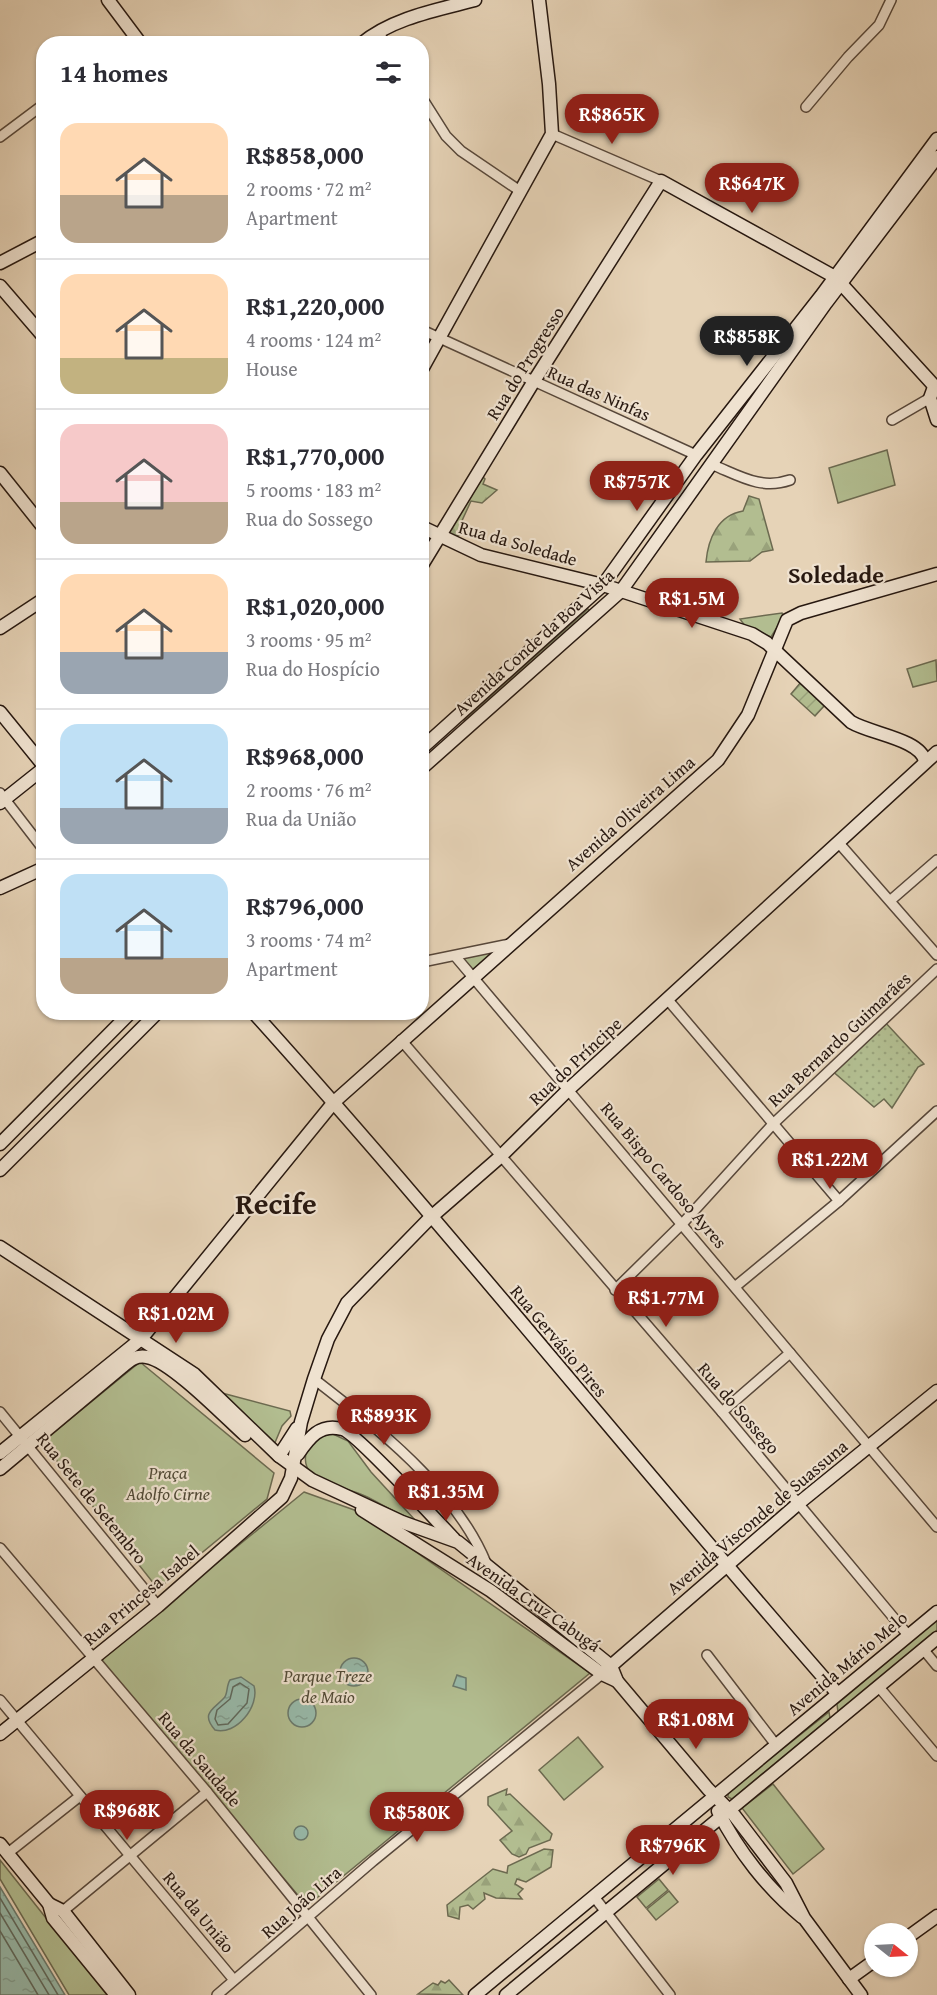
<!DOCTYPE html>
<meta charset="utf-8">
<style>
body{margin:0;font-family:"Gentium Book Plus",serif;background:#f7f7f7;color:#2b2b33;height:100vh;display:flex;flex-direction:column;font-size:22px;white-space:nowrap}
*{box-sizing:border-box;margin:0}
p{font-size:20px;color:#7c7c81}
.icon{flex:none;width:33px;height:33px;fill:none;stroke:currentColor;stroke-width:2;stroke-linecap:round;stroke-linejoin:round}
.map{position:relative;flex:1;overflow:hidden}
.sheet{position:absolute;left:36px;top:36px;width:393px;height:984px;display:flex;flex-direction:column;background:#fff;border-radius:24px;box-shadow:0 2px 4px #0004}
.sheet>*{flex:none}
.needle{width:39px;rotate:108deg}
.controls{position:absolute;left:864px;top:1923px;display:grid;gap:12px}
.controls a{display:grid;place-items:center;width:54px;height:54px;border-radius:50%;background:#fff;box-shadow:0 2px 4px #0004;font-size:30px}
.price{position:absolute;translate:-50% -51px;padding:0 14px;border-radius:21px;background:#8f2418;color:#fff;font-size:20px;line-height:39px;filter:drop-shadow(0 2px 3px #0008)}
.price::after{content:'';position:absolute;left:50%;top:36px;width:18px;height:14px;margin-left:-9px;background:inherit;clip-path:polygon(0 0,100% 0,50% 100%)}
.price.current{background:#222;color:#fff}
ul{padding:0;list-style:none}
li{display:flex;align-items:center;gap:18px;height:150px;padding:0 24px}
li+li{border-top:2px solid #e1e1e2}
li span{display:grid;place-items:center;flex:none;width:168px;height:120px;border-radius:18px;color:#555}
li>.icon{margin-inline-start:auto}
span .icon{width:72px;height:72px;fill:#fffc;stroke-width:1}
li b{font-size:26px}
h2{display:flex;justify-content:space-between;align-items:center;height:72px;padding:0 24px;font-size:26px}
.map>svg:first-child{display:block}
.grass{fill:url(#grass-dots);stroke:#6c6a50;stroke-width:1.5}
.forest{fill:url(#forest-firs);stroke:#6c6a50;stroke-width:1.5}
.park{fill:#b2bd90;stroke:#6c6a50;stroke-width:1.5}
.garden{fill:url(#garden-furrows);stroke:#6c6a50;stroke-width:1.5}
.water{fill:url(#water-ripples);stroke:#6a796c;stroke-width:1.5}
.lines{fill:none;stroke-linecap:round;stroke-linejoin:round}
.shore{stroke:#5f685c;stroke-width:1.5}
.street-casing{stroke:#57473a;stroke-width:12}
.secondary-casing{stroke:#271810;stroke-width:15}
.street{stroke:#efe2d0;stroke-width:9}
.secondary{stroke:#efe2d0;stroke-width:12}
.labels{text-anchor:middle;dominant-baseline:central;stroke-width:4.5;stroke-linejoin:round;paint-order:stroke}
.street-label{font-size:18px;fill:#271810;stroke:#efe2d0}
.park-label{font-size:18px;font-style:italic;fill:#514a36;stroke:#efe2d0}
.district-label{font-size:24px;font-weight:bold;fill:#271810;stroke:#efe2d0}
.town-label{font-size:30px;font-weight:bold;fill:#271810;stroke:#efe2d0}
</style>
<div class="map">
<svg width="937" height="1995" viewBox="0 0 937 1995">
<defs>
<pattern id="grass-dots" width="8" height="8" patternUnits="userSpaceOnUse" patternTransform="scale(1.5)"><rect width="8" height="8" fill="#b2bd90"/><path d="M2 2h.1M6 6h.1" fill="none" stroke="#99a27b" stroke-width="1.8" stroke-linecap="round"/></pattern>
<pattern id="forest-firs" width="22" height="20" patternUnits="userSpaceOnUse" patternTransform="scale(1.5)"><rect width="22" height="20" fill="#b2bd90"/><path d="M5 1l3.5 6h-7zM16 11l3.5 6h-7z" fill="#99a27b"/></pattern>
<pattern id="garden-furrows" width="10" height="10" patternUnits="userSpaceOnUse" patternTransform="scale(1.5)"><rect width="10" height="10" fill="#b2bd90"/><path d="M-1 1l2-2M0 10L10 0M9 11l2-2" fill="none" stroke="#99a27b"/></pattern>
<pattern id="water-ripples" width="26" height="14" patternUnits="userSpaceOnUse" patternTransform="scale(1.5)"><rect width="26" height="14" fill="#97b9a9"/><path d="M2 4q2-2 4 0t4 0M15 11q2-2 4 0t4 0" fill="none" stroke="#829e90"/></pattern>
</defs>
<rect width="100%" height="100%" fill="#e6d3b7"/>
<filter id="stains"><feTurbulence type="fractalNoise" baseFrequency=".00333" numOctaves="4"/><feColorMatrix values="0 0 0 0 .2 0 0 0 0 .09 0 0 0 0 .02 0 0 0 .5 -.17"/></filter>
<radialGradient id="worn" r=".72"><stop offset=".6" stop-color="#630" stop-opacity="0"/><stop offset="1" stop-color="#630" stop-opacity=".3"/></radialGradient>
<polygon class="grass" points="883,1020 924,1064 918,1067 892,1108 884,1099 874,1107 830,1069"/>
<g class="forest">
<polygon points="481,475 485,479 483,484 497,490 482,503 471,501 460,525 462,529 460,535 449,538 445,535"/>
<path d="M749 496 759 499 773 550 762 552 750 561 706 562C708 539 718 515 743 511Z"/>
<polygon points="507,1789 506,1795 510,1794 552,1834 550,1840 529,1848 526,1854 519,1857 512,1854 500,1840 512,1831 488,1805 488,1797"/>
<polygon points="544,1849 553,1850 551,1867 526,1882 517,1879 515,1884 523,1889 518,1894 522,1899 496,1898 484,1893 485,1899 473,1909 468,1905 460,1907 459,1919 448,1916 447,1905 493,1869 507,1873 508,1866"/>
<polygon points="449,1980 463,1995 418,1994 433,1983 438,1985 441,1981 445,1983"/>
</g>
<g class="park">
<polygon points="887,450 895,485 838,503 829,468"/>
<polygon points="782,613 784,616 771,637 745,626 740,619"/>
<polygon points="936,660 937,681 913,687 907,669"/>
<polygon points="511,944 473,976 455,956"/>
<polygon points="140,1362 274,1473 267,1499 158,1589 42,1442"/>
<polygon points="222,1393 290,1411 291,1416 282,1426 274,1445"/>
<path d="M333 1434 348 1441 371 1472 415 1520C396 1514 382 1504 365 1496 348 1488 323 1486 310 1472 304 1465 304 1453 309 1446 315 1438 323 1434 333 1434Z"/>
<polygon points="304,1492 357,1511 590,1673 307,1906 102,1662 104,1655"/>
<polygon points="937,1620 937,1630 838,1712 837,1704"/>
<polygon points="829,1712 830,1718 732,1799 728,1797 728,1792"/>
<polygon points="578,1737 603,1767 564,1800 539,1770"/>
<polygon points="773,1784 824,1849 793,1874 742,1808"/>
<polygon points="0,1860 107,1995 69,1995 0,1879"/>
<polygon points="659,1879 668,1890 646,1908 637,1897"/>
<polygon points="669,1891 678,1902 656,1920 647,1909"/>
</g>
<g class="garden">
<polygon points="588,609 590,611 465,722 464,720"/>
<polygon points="801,682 825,705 815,716 791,694"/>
</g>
<g class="water">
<circle cx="354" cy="1672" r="14"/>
<polygon points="457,1675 466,1678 466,1690 453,1686"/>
<path d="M241 1677 254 1686C260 1706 236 1736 215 1730 200 1713 214 1709 224 1698 228 1694 226 1686 230 1680Z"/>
<circle cx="302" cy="1713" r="14"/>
<circle cx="301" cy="1833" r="7"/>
<polygon points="0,1887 65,1995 0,1995"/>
</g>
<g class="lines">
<g class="shore">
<polygon points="240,1683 249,1689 247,1703 228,1724 218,1725 215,1719 217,1710 230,1699 233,1687"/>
<polyline points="0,1898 58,1995"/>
<polyline points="0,1913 49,1995"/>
<polyline points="0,1931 38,1995"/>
</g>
<g class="street-casing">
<g id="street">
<polyline points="378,32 386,44"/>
<polyline points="422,98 446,136 461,151 520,191"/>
<polyline points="806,107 848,57 879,25 891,0"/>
<polyline points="552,134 661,181"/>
<polyline points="0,137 44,104"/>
<polyline points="422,330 696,455"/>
<polyline points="892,420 930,398"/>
<path d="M713 465C740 476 761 490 790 480"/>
<polyline points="0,793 44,850"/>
<polyline points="838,842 937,955"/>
<polyline points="891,900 937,860"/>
<polyline points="455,956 937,1527"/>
<polyline points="422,962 510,944"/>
<polyline points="668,1000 839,1201"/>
<polyline points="401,1040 722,1412 908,1635"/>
<polyline points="736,1286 839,1201 937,1111"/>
<polyline points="615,1290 683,1223 773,1124 937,969"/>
<path d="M314 1379C376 1427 456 1489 486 1563"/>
<polyline points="0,1412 158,1606"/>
<polyline points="722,1412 790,1353"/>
<polyline points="0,1548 207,1792 371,1995"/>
<polyline points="923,1649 937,1666"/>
<polyline points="707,1655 776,1745"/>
<polyline points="878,1686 937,1756"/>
<polyline points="0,1700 234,1980"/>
<polyline points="8,1853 80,1796"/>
<polyline points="595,1898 670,1995"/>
<polyline points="63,1911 207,1792"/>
<polyline points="217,1995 373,1861 602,1674"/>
</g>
</g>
<g class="secondary-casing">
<g id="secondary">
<polyline points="108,0 141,44"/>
<path d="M361 44C392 18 437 10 475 0"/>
<polyline points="0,263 44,240"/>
<polyline points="0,286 44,337"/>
<polyline points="422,369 552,134 549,84 539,0"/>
<polyline points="934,387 930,398 937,420"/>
<polyline points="0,473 44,528"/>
<path d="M422 527 481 555 603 585 752 634 767 643 851 722C871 734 920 739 925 761"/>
<polyline points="422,565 534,381 661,181 835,277 937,389"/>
<polyline points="0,628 44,599"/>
<polyline points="0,712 44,766"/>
<polyline points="422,748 603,585 696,455 821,296 937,139"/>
<polyline points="422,768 621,591 826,303 937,157"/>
<polyline points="0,803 44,768"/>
<polyline points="0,888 44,868"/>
<path d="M253 1012C453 1234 640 1468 837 1693"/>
<polyline points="0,1144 131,1012"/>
<polyline points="0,1170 158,1012"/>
<polyline points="0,1247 194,1374 279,1456 312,1480 402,1522 458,1542 611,1666 617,1681 708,1789 734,1815 786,1883 804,1918 861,1995"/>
<polyline points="0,1453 141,1339 334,1102 718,760 748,715 787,620 801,613 937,574"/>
<path d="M298 1454C309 1438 320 1423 342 1429 355 1432 439 1523 454 1539"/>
<polyline points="279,1456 297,1428"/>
<path d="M0 1469 122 1367C130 1360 136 1355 147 1357 171 1361 225 1417 245 1435"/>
<polyline points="362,1510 491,1591 602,1674 617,1681"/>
<polyline points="605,1671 799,1503 937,1391"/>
<polyline points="0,1734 158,1606 282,1497 291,1478 301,1422 314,1379 328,1339 347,1303 430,1218 500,1157 569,1089 937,752"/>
<path d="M718 1811C738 1851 768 1889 802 1917"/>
<polyline points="0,1844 49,1904 53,1918 116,1995"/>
<polyline points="49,1904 63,1911 129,1995"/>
<polyline points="908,1937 937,1916"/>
<polyline points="849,1979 874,1961"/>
<polyline points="475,1995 937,1612"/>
<polyline points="506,1995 937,1638"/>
</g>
</g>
<use href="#street" class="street"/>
<use href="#secondary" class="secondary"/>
</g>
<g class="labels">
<g class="street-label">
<text transform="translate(525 363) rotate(-58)">Rua do Progresso</text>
<text transform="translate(599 393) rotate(24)">Rua das Ninfas</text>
<text transform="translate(518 543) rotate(16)">Rua da Soledade</text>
<text transform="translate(534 642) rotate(-42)">Avenida Conde da Boa Vista</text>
<text transform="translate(630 813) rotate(-41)">Avenida Oliveira Lima</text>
<text transform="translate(839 1039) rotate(-43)">Rua Bernardo Guimarães</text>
<text transform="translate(575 1061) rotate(-43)">Rua do Príncipe</text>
<text transform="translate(664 1175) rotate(50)">Rua Bispo Cardoso Ayres</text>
<text transform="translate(559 1341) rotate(50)">Rua Gervásio Pires</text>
<text transform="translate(739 1408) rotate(49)">Rua do Sossego</text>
<text transform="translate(92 1498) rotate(51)">Rua Sete de Setembro</text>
<text transform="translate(757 1517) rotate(-40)">Avenida Visconde de Suassuna</text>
<text transform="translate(141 1595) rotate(-40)">Rua Princesa Isabel</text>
<text transform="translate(534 1602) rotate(35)">Avenida Cruz Cabugá</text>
<text transform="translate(847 1663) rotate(-40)">Avenida Mário Melo</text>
<text transform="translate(200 1759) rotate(50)">Rua da Saudade</text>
<text transform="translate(301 1902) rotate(-41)">Rua João Lira</text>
<text transform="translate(199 1912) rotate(50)">Rua da União</text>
</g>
<g class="park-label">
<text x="168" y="1472">Praça<tspan x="168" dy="21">Adolfo Cirne</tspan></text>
<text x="328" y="1675">Parque Treze<tspan x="328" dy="21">de Maio</tspan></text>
</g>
<g class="district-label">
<text x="836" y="574">Soledade</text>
</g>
<g class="town-label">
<text x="276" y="1203">Recife</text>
</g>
</g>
<rect width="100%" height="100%" filter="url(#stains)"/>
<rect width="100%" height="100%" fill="url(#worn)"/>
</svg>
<div class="controls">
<a><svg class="needle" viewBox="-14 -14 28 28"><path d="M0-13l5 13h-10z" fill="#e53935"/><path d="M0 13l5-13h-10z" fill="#7c7c81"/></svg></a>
</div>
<b class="price" style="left:612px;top:145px">R$865K</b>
<b class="price" style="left:752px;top:214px">R$647K</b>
<b class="price current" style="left:747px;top:367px">R$858K</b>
<b class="price" style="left:637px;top:512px">R$757K</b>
<b class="price" style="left:692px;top:629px">R$1.5M</b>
<b class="price" style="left:830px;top:1190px">R$1.22M</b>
<b class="price" style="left:666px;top:1328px">R$1.77M</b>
<b class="price" style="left:176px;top:1344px">R$1.02M</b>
<b class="price" style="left:384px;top:1446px">R$893K</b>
<b class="price" style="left:446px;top:1522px">R$1.35M</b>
<b class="price" style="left:696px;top:1750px">R$1.08M</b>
<b class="price" style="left:127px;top:1841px">R$968K</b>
<b class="price" style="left:417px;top:1843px">R$580K</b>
<b class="price" style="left:673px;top:1876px">R$796K</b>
<section class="sheet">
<h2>14 homes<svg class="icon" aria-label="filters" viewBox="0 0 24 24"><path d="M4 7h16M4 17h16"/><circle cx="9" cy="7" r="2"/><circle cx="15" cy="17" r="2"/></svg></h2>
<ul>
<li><span style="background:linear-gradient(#ffd9b3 60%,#b9a48a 0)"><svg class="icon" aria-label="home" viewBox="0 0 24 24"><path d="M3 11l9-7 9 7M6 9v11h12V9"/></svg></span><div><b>R$858,000</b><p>2 rooms · 72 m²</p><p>Apartment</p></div></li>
<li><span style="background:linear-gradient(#ffd9b3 70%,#c2b280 0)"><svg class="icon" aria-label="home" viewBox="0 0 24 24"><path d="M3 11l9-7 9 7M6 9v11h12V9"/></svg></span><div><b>R$1,220,000</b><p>4 rooms · 124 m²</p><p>House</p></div></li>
<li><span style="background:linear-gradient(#f6c9c9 65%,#b9a48a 0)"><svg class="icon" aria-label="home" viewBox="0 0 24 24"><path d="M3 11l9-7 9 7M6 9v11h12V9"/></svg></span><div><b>R$1,770,000</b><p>5 rooms · 183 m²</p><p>Rua do Sossego</p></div></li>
<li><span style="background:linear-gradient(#ffd9b3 65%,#9aa5b1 0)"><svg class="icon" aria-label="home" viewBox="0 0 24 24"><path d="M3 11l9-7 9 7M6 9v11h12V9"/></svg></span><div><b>R$1,020,000</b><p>3 rooms · 95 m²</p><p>Rua do Hospício</p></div></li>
<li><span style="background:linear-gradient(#bfe0f5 70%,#9aa5b1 0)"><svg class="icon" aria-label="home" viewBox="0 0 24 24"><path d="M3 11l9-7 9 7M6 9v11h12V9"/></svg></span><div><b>R$968,000</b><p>2 rooms · 76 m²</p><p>Rua da União</p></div></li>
<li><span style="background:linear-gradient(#bfe0f5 70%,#b9a48a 0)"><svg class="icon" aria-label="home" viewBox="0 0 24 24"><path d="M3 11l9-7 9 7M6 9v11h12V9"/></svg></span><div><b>R$796,000</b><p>3 rooms · 74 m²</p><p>Apartment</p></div></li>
</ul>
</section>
</div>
